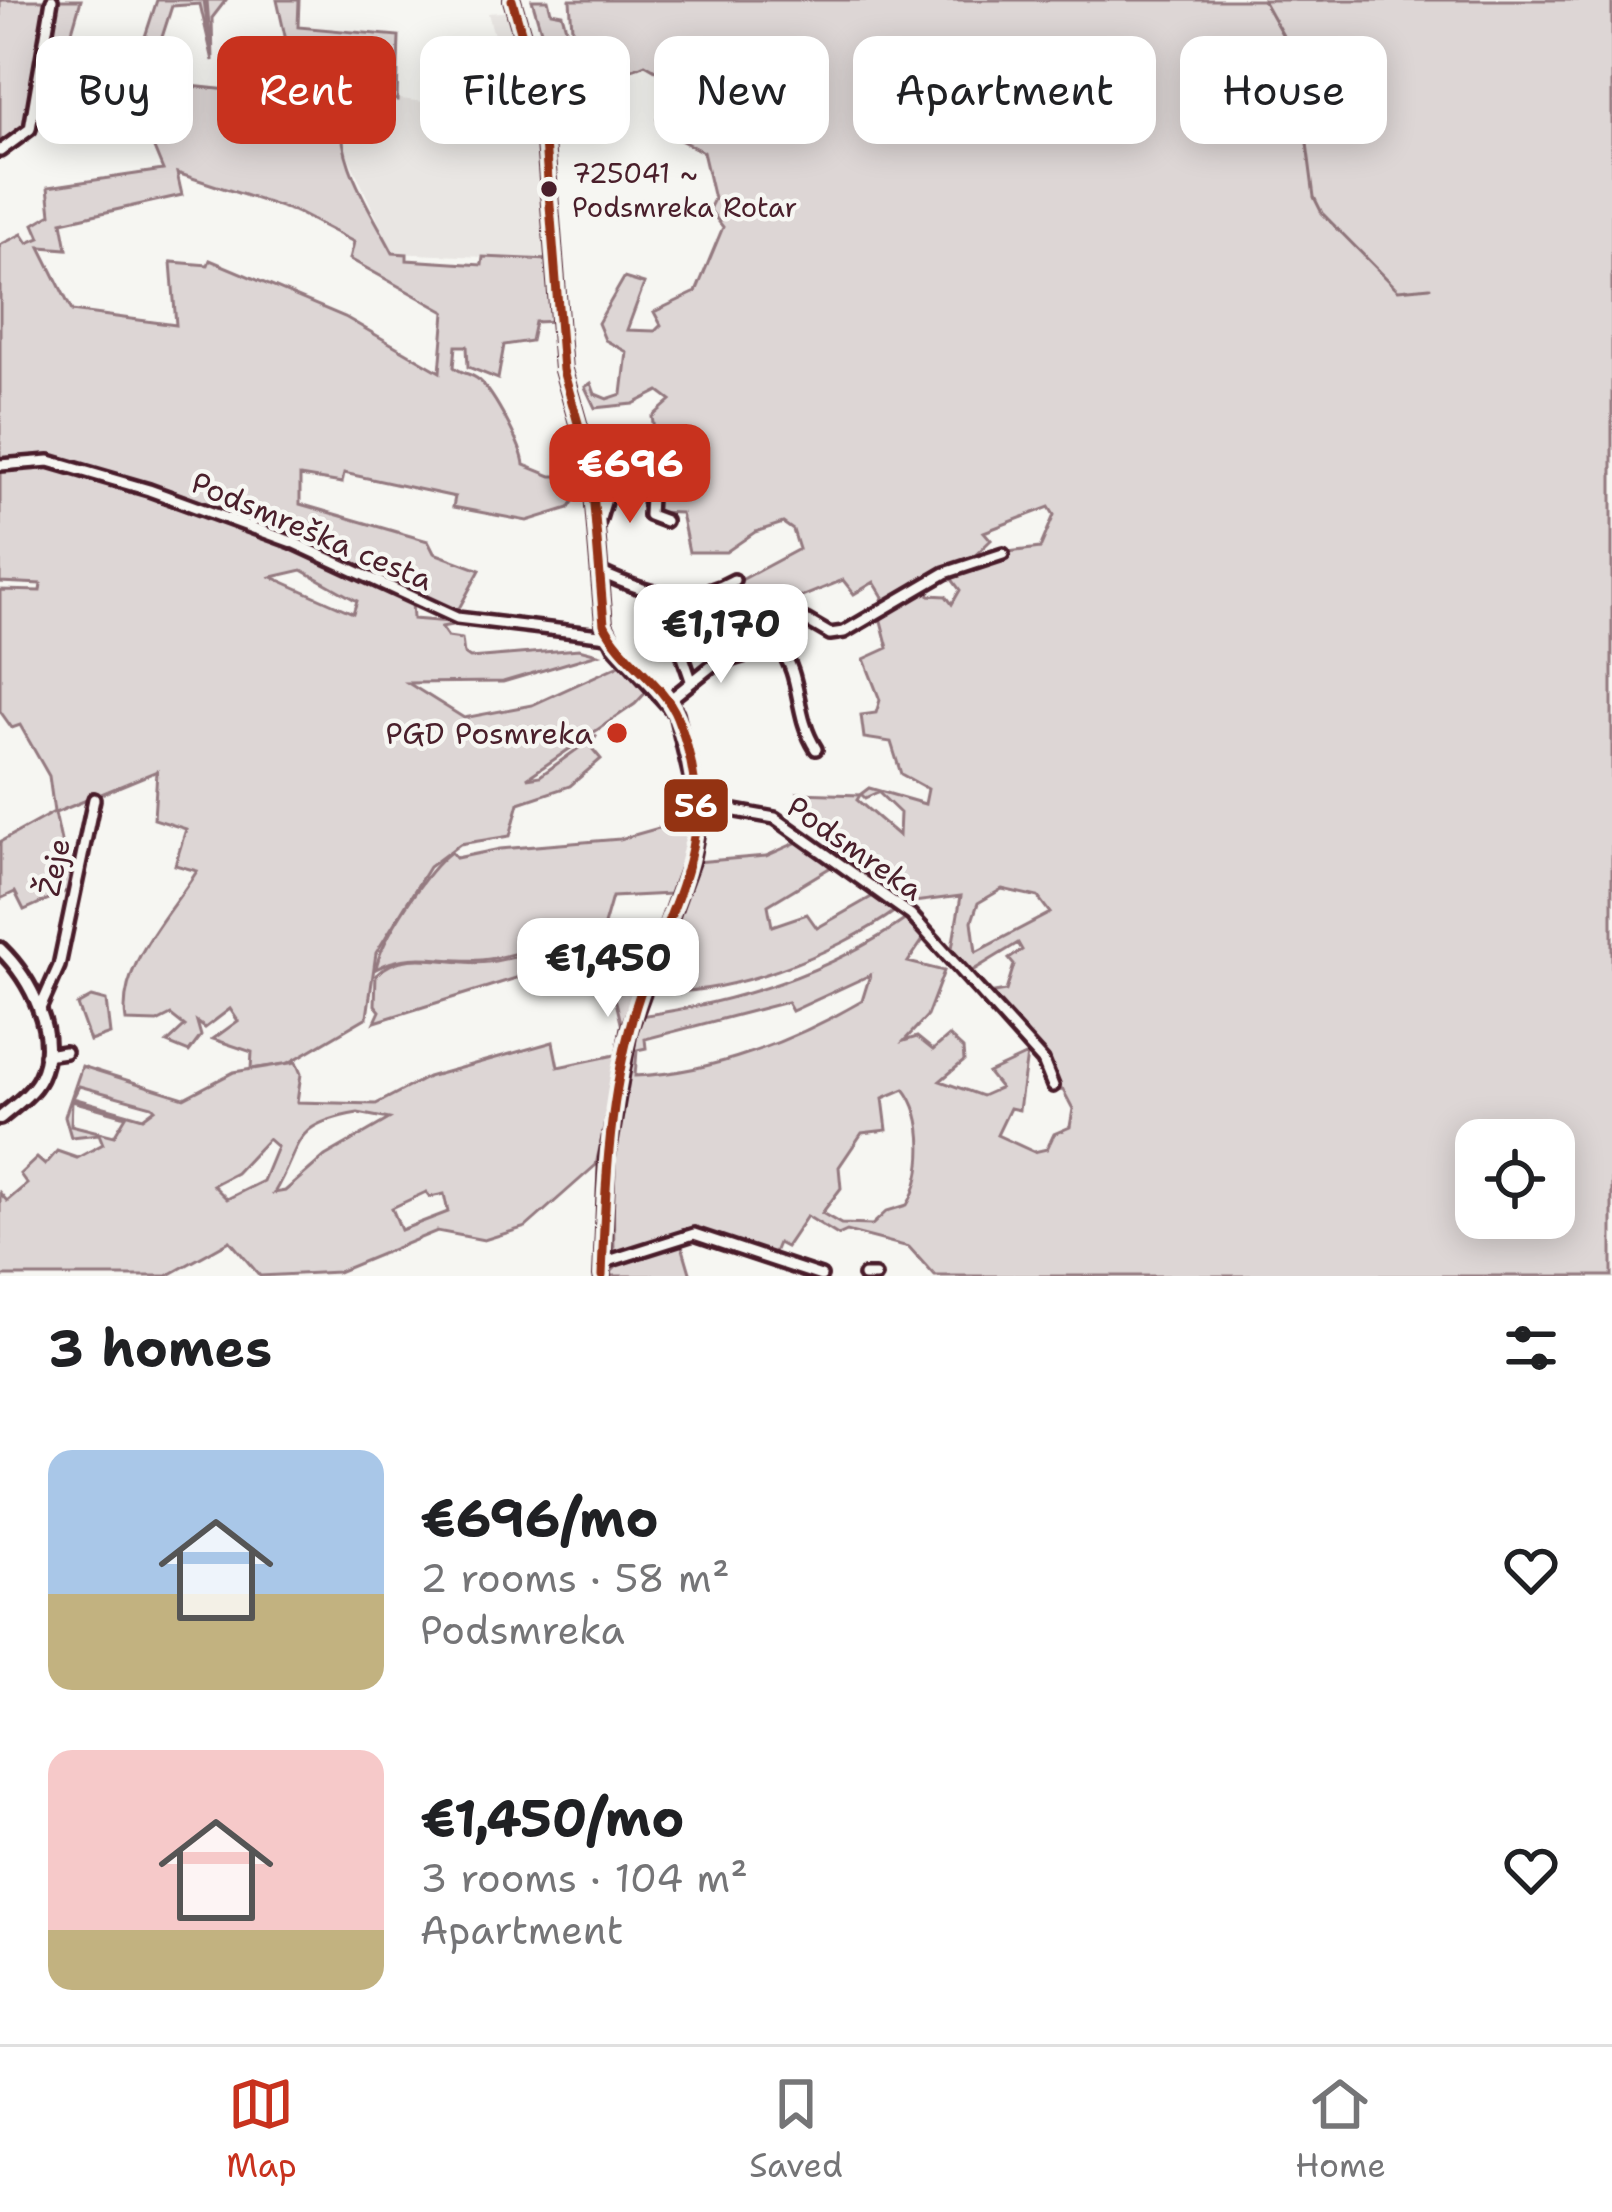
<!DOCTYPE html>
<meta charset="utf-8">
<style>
body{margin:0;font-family:"Shantell Sans",sans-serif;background:#f2f2f2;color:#202124;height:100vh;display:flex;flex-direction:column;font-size:45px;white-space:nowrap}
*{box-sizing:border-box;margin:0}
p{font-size:39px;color:#757577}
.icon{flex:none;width:66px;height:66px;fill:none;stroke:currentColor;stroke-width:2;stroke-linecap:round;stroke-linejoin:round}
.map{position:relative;height:1276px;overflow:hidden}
.side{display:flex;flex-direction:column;background:#fff;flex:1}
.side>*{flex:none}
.banner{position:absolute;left:36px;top:36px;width:1542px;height:108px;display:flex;gap:24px}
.fabs{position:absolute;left:1455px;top:1119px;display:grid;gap:24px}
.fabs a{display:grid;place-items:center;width:120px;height:120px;border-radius:24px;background:#fff;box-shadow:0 6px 30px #0003;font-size:60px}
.price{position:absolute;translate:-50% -102px;padding:0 27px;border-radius:24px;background:#fff;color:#222;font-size:39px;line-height:78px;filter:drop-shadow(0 3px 6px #0008)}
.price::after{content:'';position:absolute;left:50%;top:72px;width:36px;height:27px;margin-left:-18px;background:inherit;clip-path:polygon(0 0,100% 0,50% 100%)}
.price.on{background:#c8321e;color:#fff}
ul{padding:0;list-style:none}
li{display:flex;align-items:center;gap:36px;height:300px;padding:0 48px}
li span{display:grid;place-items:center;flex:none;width:336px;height:240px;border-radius:24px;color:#555}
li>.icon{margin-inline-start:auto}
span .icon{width:144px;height:144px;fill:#fffc;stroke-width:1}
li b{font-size:51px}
h2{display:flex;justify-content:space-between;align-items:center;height:144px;padding:0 48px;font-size:51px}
.tag{padding:0 42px;border-radius:24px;background:#fff;box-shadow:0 6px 30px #0003;font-size:42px;line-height:108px}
.tag.on{background:#c8321e;color:#fff}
.tab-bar{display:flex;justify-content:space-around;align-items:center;height:168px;border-top:3px solid #e0e0e0;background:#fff;font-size:33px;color:#757577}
.tab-bar a{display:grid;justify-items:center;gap:6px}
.tab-bar .on{color:#c8321e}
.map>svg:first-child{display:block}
.built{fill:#e9e6e3}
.green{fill:#ddd6d5;stroke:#947a80;stroke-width:3;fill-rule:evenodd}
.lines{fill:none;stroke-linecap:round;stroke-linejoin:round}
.stream{stroke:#8e747a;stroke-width:3}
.minor-casing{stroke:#4a1f2b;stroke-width:18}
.tertiary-casing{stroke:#4a1f2b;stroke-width:20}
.minor{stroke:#f6f6f2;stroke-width:9}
.tertiary{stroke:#f6f6f2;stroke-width:10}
.bus-1-casing{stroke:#f6f6f2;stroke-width:18}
.bus-1{stroke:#943312;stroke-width:9}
.bus-dot{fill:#4a1f2b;stroke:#f6f6f2;stroke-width:4.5}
.poi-dot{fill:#c8321e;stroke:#f6f6f2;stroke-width:4.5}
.labels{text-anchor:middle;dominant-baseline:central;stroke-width:9;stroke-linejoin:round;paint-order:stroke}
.bus-label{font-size:27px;fill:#4a1f2b;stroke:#f6f6f2;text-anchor:start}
.street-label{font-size:30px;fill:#4a1f2b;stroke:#f6f6f2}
.poi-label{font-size:30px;fill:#4a1f2b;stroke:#f6f6f2;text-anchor:end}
.line-badge{stroke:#f6f6f2;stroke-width:4.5}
.badge-label{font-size:33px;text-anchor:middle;font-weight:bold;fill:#fff}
</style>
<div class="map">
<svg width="1612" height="1276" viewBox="0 0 1612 1276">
<rect width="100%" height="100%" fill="#f6f6f2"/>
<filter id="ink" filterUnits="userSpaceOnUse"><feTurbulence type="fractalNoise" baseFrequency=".00833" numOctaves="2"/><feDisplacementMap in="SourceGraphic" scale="24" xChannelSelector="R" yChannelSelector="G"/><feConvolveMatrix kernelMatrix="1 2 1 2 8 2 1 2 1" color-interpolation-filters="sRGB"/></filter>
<g filter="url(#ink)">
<polygon class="built" points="512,11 534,72 549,260 393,253 344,147 345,92 464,107 483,107 485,99 511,99 488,13"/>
<g class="green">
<polygon points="0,0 50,0 28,128 0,148"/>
<polygon points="55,0 81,0 64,59 45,58"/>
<polygon points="157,0 204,0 211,52 207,0 226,0 212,18 213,61 200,4 172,6 148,81 114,87 127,46 141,49"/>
<polygon points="277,0 299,0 298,27 399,36 397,100 311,86 301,48 287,45"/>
<polygon points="532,0 548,0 551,12 562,14 572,49 565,49 561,39 544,41"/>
<path d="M570 0H1612V1276H935L909 1247 847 1231 838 1235 807 1216 786 1247 778 1243 773 1255 700 1233 614 1257 613 1167 640 1016C737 1002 828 974 909 917L927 934 908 962 944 971 927 1016 904 1041 917 1037 933 1050 949 1036 963 1049 964 1061 940 1081 982 1096 1000 1088 988 1073 1027 1055 1019 1110 1010 1108 997 1135 1034 1152 1047 1149 1054 1134 1070 1127 1073 1109 1063 1090 1056 1091 1051 1070 988 994 1006 991 1014 965 1009 959 1022 950 1018 943 967 974 951 954 961 896 898 904 849 866 856 858 799 793 860 795 857 800 899 836 900 813 878 792 865 798 861 794 869 788 925 804 928 789 901 774 891 742 864 738 861 715 876 713 880 700 864 659 888 648 880 617 927 588 929 595 946 596 952 604 960 590 948 574 985 566 1008 552 1040 548 1054 515 1049 507 984 532 991 540 966 564 879 608 883 597 874 582 854 594 843 580 797 599 793 594 764 610 756 596 737 594 732 585 799 549 793 530 783 523 755 532 726 552H689L681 513 655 512 659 458 652 417 671 400 659 391 633 404 595 408 585 387 591 383 595 394 607 399 622 394 627 352 605 340 598 323 624 278 644 284 627 330 655 331 661 325 654 312 696 292 723 227 709 209 714 199 703 152 661 130 657 119 674 100 657 71 645 64C615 79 594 64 573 43ZM1002 889 1038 897 1050 913 976 952 972 921 978 903ZM870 975 862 1001C795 1040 713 1073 635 1076L637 1050 646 1048 645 1039 787 1002 792 1011ZM904 1089C926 1116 926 1175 907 1205L887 1211 872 1225 841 1224 822 1213 841 1188 839 1167 862 1133 887 1130 883 1098ZM1476 1140H1554V1218H1476Z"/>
<path d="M181 85 344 102C331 154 370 208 393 253L407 254V260L482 265 483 257 549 260 557 321 535 322 531 341 504 345 498 379 468 367 467 346H456L454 367C462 374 471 373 479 380 494 393 523 448 524 465L551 476H574L570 452 583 453 587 480 569 508 527 521 453 507 455 497 344 473 342 483 300 476V504L428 541 434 553 480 570 457 612C420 608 381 581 348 565 258 523 97 448 0 462V245L22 234 28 243 40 238 34 224 51 214 48 187 163 170 129 88ZM177 173 296 212 354 242 350 259 445 312 440 372 345 317 210 260 208 265 171 262 176 325 72 311 40 247 67 249 62 222 182 195Z"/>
<path d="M47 463 292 545 412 601 413 619 463 623 441 627 448 637 462 639 464 654 470 658 579 649 598 654 503 682 408 683 464 718 532 705 622 664 650 688 635 704 527 778 540 776 597 735 590 746 601 759 570 786 519 803 510 836 460 844 429 867 376 953 367 1017 287 1064 251 1069 252 1052 213 1039 238 1021 230 1009 205 1028 197 1022 201 1036 189 1052 167 1043 185 1026 171 1015 157 1022 126 1021C117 967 169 915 197 871L175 865 186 829 154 819 157 771 55 813 68 874 75 876 69 890 24 910 15 892 0 899V842L54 812 49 776 20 725 12 728 0 711V590L40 591 41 584 0 582V468ZM302 570 357 601 353 613 272 577Z"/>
<path d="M694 818 687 858 671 894 612 897 602 932 571 940 570 930 549 932 548 944C527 950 504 958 481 960 444 963 411 949 376 969 380 941 427 869 451 852L456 858 500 849 620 839Z"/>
<path d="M800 841 831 867 768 905 772 926 807 914 817 928 875 895 898 909C838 953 721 1001 646 990L696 862 766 856Z"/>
<path d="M592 937 608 945 606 952 592 947 589 957 600 961 598 970 635 988 622 1027 612 985 574 960 375 1022 380 1011 375 1005 376 975C406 945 451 967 488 962 523 957 557 945 592 937Z"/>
<polygon points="91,997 106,1001 110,1034 90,1041 77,1005"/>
<path d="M553 1042 558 1067 620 1054 596 1165 526 1227 484 1240 437 1231 338 1272 260 1276 230 1241 167 1276H0V1193L7 1201 27 1184 20 1174 37 1158 45 1165 57 1151 77 1158 103 1144 99 1134 71 1137 65 1116 82 1066 184 1098 234 1072 296 1062 301 1074 297 1102 376 1104 428 1077ZM79 1086 152 1106 155 1109 143 1118 73 1098ZM72 1101 126 1116 114 1136 71 1125ZM358 1113 389 1119 325 1156 285 1191 274 1193C304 1143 288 1125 358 1113ZM268 1139 277 1147 263 1181 227 1199 213 1185 236 1173ZM426 1192 430 1197 444 1194 448 1212 401 1230 392 1208Z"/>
<polygon points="673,1240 681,1242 691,1276 607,1276 620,1263"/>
</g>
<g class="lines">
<g class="stream">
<polyline points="1263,0 1296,59 1314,197 1322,213 1398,290 1430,287"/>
<polyline points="1295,0 1323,0"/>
</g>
<g class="minor-casing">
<g id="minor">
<polyline points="0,151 30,129 52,0"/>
<polyline points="0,465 49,461 149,490 292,542 457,618 608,636"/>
<polyline points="599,522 609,489 641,468 651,478 649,515 665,521"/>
<path d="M602 573C648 594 687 607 734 580"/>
<polyline points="781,651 806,620 830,634 844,632 945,573 1003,554"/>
<polyline points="691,680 680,648 695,638 699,627 734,614"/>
<path d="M668 701 713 665 759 651H781C802 675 794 715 816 749"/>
<polyline points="697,798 719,808 775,818 911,915 1043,1061 1053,1086"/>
<polyline points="39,1011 59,966 94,799"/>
<polyline points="45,1055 65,1052"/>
<polyline points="602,1263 694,1234 821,1276"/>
<polyline points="864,1276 875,1276"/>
</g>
</g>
<g class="tertiary-casing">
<g id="tertiary">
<polyline points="512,0 542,104 563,370 591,469 604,624 615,646 676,713 700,814 691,861 629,1030 607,1158 602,1276"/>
<path d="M0 949C30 978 61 1035 40 1078 32 1094 14 1106 0 1118"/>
</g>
</g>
<use href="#minor" class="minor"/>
<use href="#tertiary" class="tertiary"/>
<g class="bus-1-casing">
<path id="bus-1" d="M512 0 542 104 563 370 591 469 604 624C621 659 663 682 677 717 730 849 659 911 629 1031 608 1111 605 1194 602 1276"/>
</g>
<use href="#bus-1" class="bus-1"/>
</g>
</g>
<circle class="bus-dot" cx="549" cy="189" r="10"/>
<circle class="poi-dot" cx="617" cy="733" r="12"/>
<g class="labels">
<g class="bus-label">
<text x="572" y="173">725041 ~<tspan x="572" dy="34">Podsmreka Rotar</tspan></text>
</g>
<g class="street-label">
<text transform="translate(312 531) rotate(23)">Podsmreška cesta</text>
<text transform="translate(855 848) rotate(35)">Podsmreka</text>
<text transform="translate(54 867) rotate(-78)">Žeje</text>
</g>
<g class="poi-label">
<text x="593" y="733">PGD Posmreka</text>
</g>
</g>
<rect class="line-badge" x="662" y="777" width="68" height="57" rx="12" fill="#943312"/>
<g class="badge-label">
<text x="696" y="817">56</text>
</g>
</svg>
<div class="fabs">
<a><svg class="icon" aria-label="locate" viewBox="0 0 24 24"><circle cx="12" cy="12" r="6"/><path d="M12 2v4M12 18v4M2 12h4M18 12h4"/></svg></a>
</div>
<b class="price on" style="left:630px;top:526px">€696</b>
<b class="price" style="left:721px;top:686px">€1,170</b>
<b class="price" style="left:608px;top:1020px">€1,450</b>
<div class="banner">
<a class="tag">Buy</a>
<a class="tag on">Rent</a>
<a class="tag">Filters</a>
<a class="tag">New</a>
<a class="tag">Apartment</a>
<a class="tag">House</a>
</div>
</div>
<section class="side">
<h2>3 homes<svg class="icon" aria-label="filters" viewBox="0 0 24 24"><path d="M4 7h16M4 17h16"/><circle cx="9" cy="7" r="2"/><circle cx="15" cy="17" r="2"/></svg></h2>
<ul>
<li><span style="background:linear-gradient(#a9c7e8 60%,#c2b280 0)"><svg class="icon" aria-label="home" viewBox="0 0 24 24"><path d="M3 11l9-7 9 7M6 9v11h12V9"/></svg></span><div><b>€696/mo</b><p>2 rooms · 58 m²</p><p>Podsmreka</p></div><svg class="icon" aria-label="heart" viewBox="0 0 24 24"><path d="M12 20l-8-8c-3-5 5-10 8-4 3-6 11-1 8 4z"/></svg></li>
<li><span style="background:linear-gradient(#f6c9c9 75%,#c2b280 0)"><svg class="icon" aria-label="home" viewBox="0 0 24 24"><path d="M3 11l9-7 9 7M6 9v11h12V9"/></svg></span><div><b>€1,450/mo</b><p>3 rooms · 104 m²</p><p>Apartment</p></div><svg class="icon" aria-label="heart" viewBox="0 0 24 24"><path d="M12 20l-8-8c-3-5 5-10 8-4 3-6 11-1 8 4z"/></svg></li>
</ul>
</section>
<nav class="tab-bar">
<a class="on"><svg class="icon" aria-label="map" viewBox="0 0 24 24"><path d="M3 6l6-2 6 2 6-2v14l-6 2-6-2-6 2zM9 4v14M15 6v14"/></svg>Map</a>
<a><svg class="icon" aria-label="saved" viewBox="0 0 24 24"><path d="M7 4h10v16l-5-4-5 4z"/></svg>Saved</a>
<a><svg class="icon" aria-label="home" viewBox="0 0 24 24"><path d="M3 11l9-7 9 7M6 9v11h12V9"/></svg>Home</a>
</nav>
